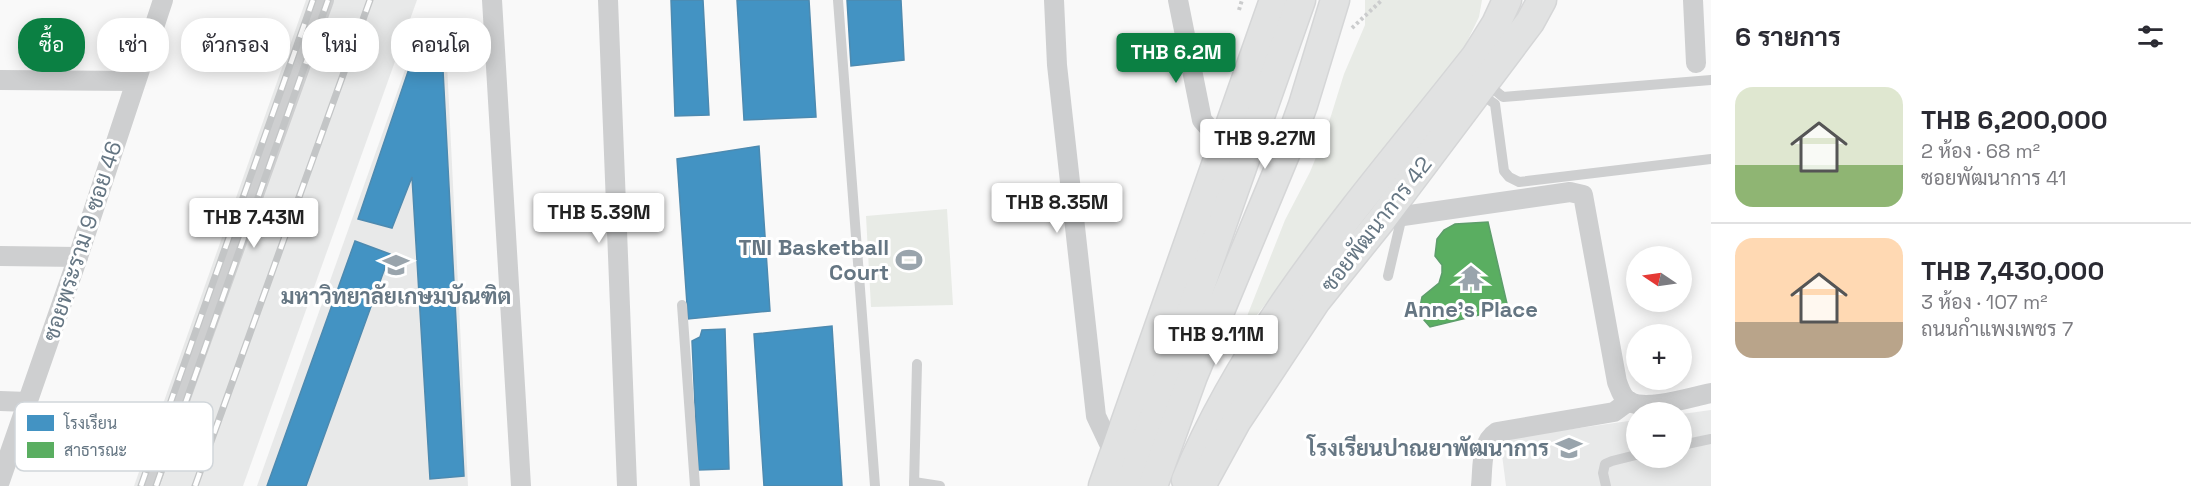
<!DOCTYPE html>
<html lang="th">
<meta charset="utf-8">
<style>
body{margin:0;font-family:"Space Grotesk",Sarabun,sans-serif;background:#f2f2f3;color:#2b2b33;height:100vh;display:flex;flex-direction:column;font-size:22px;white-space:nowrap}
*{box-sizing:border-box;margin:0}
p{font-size:20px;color:#7c7c81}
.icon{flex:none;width:33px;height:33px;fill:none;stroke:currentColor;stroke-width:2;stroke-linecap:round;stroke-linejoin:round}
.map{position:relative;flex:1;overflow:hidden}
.panel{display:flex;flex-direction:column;background:#fff;width:480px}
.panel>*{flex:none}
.guide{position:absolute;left:18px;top:18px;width:570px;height:54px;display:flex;gap:12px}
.needle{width:39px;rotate:283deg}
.buttons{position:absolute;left:1626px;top:246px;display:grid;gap:12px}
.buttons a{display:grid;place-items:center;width:66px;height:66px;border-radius:50%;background:#fff;box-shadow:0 3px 15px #0003;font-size:30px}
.price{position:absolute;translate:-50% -51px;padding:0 14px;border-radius:6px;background:#fff;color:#222;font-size:20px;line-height:39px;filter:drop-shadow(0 2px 3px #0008)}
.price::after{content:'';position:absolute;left:50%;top:36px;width:18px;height:14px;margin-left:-9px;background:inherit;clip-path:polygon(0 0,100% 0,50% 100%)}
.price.on{background:#0b8043;color:#fff}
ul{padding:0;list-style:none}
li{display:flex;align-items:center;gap:18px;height:150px;padding:0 24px}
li+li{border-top:2px solid #e1e1e2}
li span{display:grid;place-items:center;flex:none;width:168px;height:120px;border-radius:18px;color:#555}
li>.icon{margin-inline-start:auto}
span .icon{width:72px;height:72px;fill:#fffc;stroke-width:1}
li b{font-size:26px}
h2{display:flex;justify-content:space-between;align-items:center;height:72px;padding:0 24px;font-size:26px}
.pill{padding:0 21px;border-radius:24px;background:#fff;box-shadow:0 3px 15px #0003;font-size:21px;line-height:54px}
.pill.on{background:#0b8043;color:#fff}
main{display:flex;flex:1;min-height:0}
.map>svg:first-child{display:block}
.built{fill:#e8e9e9}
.green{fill:#e8ebe6}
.schools{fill:#4393c3;stroke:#4d8ab0;stroke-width:1.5}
.public{fill:#5aae61;stroke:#5d9d6b;stroke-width:1.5}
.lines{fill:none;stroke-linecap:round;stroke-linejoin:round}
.secondary-casing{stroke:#d5d6d7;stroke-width:31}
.path{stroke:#cbcccd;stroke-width:4;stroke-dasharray:3 3;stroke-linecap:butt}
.lane{stroke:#cecfd0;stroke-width:10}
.street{stroke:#cecfd0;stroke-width:20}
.secondary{stroke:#e1e2e2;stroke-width:28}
.rail-casing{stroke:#c3c5c6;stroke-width:7}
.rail{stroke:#fff;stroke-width:4.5;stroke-dasharray:14;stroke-linecap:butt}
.labels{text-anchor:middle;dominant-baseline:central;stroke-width:6;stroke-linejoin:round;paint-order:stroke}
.street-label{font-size:22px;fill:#657683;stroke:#fff}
.poi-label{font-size:22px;font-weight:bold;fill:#657683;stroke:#fff;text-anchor:end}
.key{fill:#fff;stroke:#d1d6da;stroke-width:1.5}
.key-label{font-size:16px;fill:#657683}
</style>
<main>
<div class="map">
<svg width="1711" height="486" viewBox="0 0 1711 486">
<rect width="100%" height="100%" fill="#f9f9f9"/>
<g class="built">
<polygon points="306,0 417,0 243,486 134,486"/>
<polygon points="415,42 446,44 468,486 257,486"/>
<polygon points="1711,410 1711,486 1506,486 1500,439 1636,420 1636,458 1682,458 1682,414"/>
</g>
<g class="green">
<polygon points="1365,0 1482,0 1479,17 1460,56 1238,339 1285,220 1310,172 1325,135 1344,74 1365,25"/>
<polygon points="947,209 953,305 871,307 866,216"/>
</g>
<g class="schools">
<polygon points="671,0 703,0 709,115 675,116"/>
<polygon points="737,0 809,0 816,117 744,120"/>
<polygon points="847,0 901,0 904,60 851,66"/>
<polygon points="415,51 442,51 464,476 430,479 412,177 392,228 358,219"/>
<polygon points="759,146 770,311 688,319 677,159"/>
<polygon points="355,241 390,254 306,486 267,486"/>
<polygon points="832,326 842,486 764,486 754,334"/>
<polygon points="725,329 729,469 698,470 692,341 700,337 702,330"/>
</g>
<polygon class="public" points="1488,222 1508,308 1430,327 1423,319 1420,307 1422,297 1439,283 1442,273 1442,265 1435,256 1437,239 1444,230 1455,224"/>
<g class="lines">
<g class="secondary-casing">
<g id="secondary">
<path d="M1186 480C1252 321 1371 190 1476 56L1496 24 1507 0"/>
<polyline points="1103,486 1274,0"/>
<polyline points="1130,486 1301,0"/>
<polyline points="1153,486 1193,376 1286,152 1303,105 1335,0"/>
<polyline points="1201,486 1236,422 1316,301 1382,219 1530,22 1542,0"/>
</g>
</g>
<g class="path">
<polyline points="1239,10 1242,0"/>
<polyline points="1352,28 1382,0"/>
</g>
<g class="lane">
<polyline points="838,0 875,486"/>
<polyline points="1485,82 1503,97 1711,80"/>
<polyline points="1479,93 1495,104 1504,171 1509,177 1519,182 1711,159"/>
<polyline points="1388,276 1402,216"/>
<polyline points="682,305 695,486"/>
<polyline points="1682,445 1711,439"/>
<polyline points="914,482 940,486"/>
<polyline points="914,486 917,364"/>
<polyline points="1606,486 1603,473 1605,464 1612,461 1636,455"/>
</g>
<g class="street">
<polyline points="492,0 521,486"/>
<polyline points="608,0 627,486"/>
<polyline points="1054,0 1057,65 1096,416 1114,454"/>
<polyline points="1178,0 1202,120 1223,144"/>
<polyline points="1693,0 1696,63"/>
<polyline points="0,80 135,81"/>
<path d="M1382 219 1570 192 1583 195 1617 382C1620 389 1622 398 1630 402 1648 411 1691 397 1711 393"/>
<polyline points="0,256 78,257"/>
<polyline points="0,401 28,402"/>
<polyline points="0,481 78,257 163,0"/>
<polyline points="149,486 324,0"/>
<path d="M1481 486C1483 468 1480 443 1497 432L1614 412 1629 401"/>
</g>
<use href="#secondary" class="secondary"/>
<g class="rail-casing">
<g id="rail">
<polyline points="141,486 313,0"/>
<polyline points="156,486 328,0"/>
<polyline points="195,486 370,0"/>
</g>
</g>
<use href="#rail" class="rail"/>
</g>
<defs>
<g id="stadium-bare" transform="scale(2.07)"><path d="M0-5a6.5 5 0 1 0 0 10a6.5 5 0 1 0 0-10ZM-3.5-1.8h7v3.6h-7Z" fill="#99a4ac" stroke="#fff" stroke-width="2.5" paint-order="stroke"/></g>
<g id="university-bare" transform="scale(2.07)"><path d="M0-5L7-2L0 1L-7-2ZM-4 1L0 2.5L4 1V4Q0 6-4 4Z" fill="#99a4ac" stroke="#fff" stroke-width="2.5" paint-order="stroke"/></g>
<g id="temple-bare" transform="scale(2.07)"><path d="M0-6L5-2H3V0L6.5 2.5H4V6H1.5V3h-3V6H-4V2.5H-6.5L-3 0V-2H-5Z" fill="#99a4ac" stroke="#fff" stroke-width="2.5" paint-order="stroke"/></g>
<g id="school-bare" transform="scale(2.07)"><path d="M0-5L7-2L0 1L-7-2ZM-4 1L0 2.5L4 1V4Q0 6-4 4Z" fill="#99a4ac" stroke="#fff" stroke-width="2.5" paint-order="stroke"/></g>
</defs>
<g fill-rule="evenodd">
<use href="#stadium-bare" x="909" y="260"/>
<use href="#university-bare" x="396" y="265"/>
<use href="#temple-bare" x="1471" y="278"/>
<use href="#school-bare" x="1569" y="448"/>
</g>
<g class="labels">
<g class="street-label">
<text transform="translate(1376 224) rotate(-52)">ซอยพัฒนาการ 42</text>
<text transform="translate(82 241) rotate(-72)">ซอยพระราม 9 ซอย 46</text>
</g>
<g class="poi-label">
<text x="889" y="247">TNI Basketball<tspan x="889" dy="25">Court</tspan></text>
<text x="396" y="296" text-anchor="middle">มหาวิทยาลัยเกษมบัณฑิต</text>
<text x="1471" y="309" text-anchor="middle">Anne's Place</text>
<text x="1549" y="448">โรงเรียนปาณยาพัฒนาการ</text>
</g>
</g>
<rect x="15" y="402" width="198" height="69" rx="9" class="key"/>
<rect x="27" y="415" width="27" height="16" fill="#4393c3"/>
<rect x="27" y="442" width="27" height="16" fill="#5aae61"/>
<g class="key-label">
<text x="64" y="429">โรงเรียน</text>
<text x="64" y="456">สาธารณะ</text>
</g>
</svg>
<div class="buttons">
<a><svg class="needle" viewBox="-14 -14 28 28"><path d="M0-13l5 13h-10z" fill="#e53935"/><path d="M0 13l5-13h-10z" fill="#7c7c81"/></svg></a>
<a>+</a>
<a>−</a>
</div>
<b class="price on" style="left:1176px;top:84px">THB 6.2M</b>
<b class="price" style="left:1265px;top:170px">THB 9.27M</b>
<b class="price" style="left:1057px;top:234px">THB 8.35M</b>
<b class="price" style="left:599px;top:244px">THB 5.39M</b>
<b class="price" style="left:254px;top:249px">THB 7.43M</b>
<b class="price" style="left:1216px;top:366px">THB 9.11M</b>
<div class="guide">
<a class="pill on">ซื้อ</a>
<a class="pill">เช่า</a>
<a class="pill">ตัวกรอง</a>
<a class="pill">ใหม่</a>
<a class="pill">คอนโด</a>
</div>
</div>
<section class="panel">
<h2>6 รายการ<svg class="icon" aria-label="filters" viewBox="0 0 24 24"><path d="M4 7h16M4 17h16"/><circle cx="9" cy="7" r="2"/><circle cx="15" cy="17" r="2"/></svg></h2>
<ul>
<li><span style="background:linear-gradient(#dfe7d0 65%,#8fb573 0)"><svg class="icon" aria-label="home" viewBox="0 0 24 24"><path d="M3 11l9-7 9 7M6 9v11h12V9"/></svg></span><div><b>THB 6,200,000</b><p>2 ห้อง · 68 m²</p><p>ซอยพัฒนาการ 41</p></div></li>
<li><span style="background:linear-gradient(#ffd9b3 70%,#b9a48a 0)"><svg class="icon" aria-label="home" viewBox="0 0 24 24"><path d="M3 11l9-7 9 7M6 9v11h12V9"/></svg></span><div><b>THB 7,430,000</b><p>3 ห้อง · 107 m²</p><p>ถนนกำแพงเพชร 7</p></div></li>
</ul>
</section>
</main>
